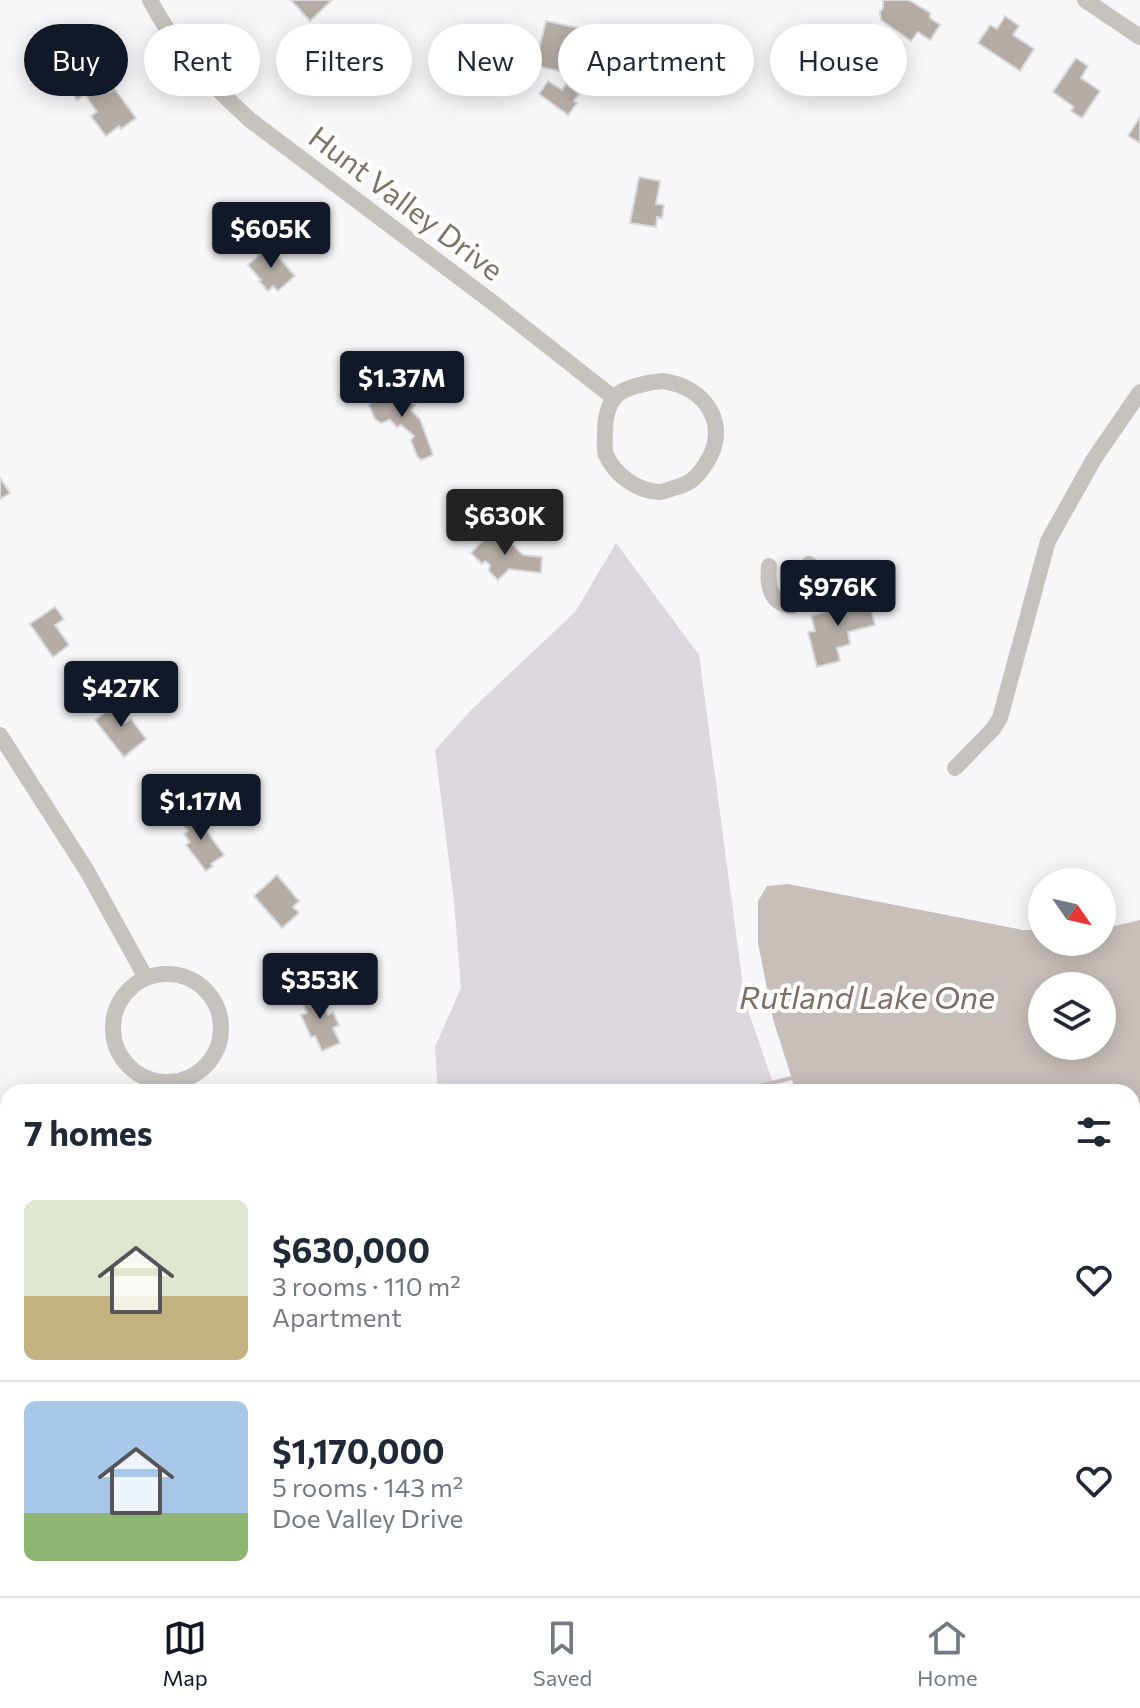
<!DOCTYPE html>
<meta charset="utf-8">
<style>
body{margin:0;font-family:Commissioner,sans-serif;background:#f2f2f3;color:#1f2937;height:100vh;display:flex;flex-direction:column;font-size:30px;white-space:nowrap}
*{box-sizing:border-box;margin:0}
p{font-size:26px;color:#747a83}
.icon{flex:none;width:44px;height:44px;fill:none;stroke:currentColor;stroke-width:2;stroke-linecap:round;stroke-linejoin:round}
.map{position:relative;flex:1;overflow:hidden}
.sheet{position:absolute;left:0px;top:1084px;width:1140px;height:512px;display:flex;flex-direction:column;background:#fff;border-radius:24px 24px 0 0;box-shadow:0 4px 20px #0003}
.sheet>*{flex:none}
.guide{position:absolute;left:24px;top:24px;width:1092px;height:72px;display:flex;gap:16px}
.needle{width:52px;rotate:124deg}
.fabs{position:absolute;left:1028px;top:868px;display:grid;gap:16px}
.fabs a{display:grid;place-items:center;width:88px;height:88px;border-radius:50%;background:#fff;box-shadow:0 4px 20px #0003;font-size:40px}
.price{position:absolute;translate:-50% -68px;padding:0 18px;border-radius:8px;background:#111827;color:#fff;font-size:26px;line-height:52px;filter:drop-shadow(0 2px 4px #0008)}
.price::after{content:'';position:absolute;left:50%;top:48px;width:24px;height:18px;margin-left:-12px;background:inherit;clip-path:polygon(0 0,100% 0,50% 100%)}
.price.on{background:#222;color:#fff}
ul{padding:0;list-style:none}
li{display:flex;align-items:center;gap:24px;height:200px;padding:0 24px}
li+li{border-top:2px solid #e0e1e3}
li span{display:grid;place-items:center;flex:none;width:224px;height:160px;border-radius:12px;color:#555}
li>.icon{margin-inline-start:auto}
span .icon{width:96px;height:96px;fill:#fffc;stroke-width:1}
li b{font-size:34px}
h2{display:flex;justify-content:space-between;align-items:center;height:96px;padding:0 24px;font-size:34px}
.tag{padding:0 28px;border-radius:36px;background:#fff;box-shadow:0 4px 20px #0003;font-size:28px;line-height:72px}
.tag.on{background:#111827;color:#fff}
.dock{display:flex;justify-content:space-around;align-items:center;height:112px;border-top:2px solid #e0e1e3;background:#fff;font-size:22px;color:#747a83}
.dock a{display:grid;justify-items:center;gap:4px}
.dock .on{color:#111827}
.map>svg:first-child{display:block}
.green{fill:#ddd8e0}
.water{fill:#c9bfba;fill-rule:evenodd}
.lines{fill:none;stroke-linecap:round;stroke-linejoin:round}
.stream{stroke:#c9bfba;stroke-width:4}
.building{fill:#b4aca5;stroke:#d9d9db;stroke-width:2}
.minor{stroke:#c6c2be;stroke-width:16}
.labels{text-anchor:middle;dominant-baseline:central;stroke-width:8;stroke-linejoin:round;paint-order:stroke}
.street-label{font-size:30px;fill:#807366;stroke:#fff}
.water-label{font-size:32px;font-style:italic;fill:#816f66;stroke:#fff}
</style>
<div class="map">
<svg width="1140" height="1596" viewBox="0 0 1140 1596">
<rect width="100%" height="100%" fill="#f7f7f9"/>
<g class="green">
<polygon points="616,543 699,655 745,1001 776,1092 438,1092 435,1047 461,988 454,902 435,750 472,709 575,612"/>
<polygon points="1132,1425 1140,1427 1140,1596 956,1596 944,1588 1132,1588"/>
<polygon points="305,1588 474,1588 468,1596 400,1596"/>
</g>
<path class="water" d="M788 884 1023 930H1042V942H1102V929L1140 920V1403L1132 1398V1092H796L773 1019 758 943V901L767 886ZM1042 986H1102V1046H1042Z"/>
<g class="lines">
<g class="stream">
<polyline points="734,1092 792,1078"/>
<polyline points="180,1588 181,1596"/>
</g>
</g>
<g class="building">
<polygon points="291,0 332,0 310,21"/>
<polygon points="883,0 909,0 930,13 930,18 940,25 930,40 918,32 911,41 881,20 880,12 883,8"/>
<polygon points="1005,16 1019,26 1013,35 1034,49 1020,71 978,43 990,25 997,29"/>
<polygon points="546,21 592,31 589,44 566,40 559,71 535,66"/>
<polygon points="1076,58 1088,66 1081,78 1100,91 1082,118 1071,111 1074,107 1053,92"/>
<polygon points="85,72 99,91 106,86 110,92 114,88 136,118 121,129 119,126 106,136 91,116 97,112 85,95 77,100 66,85"/>
<polygon points="548,81 562,90 566,84 579,94 574,101 577,103 568,115 539,94"/>
<polygon points="1140,117 1140,143 1128,136"/>
<polygon points="639,177 660,181 656,204 664,205 662,218 657,217 656,227 630,223"/>
<polygon points="269,246 295,276 278,291 273,286 268,291 259,281 261,280 248,265"/>
<polygon points="395,388 415,405 411,410 420,419 433,455 421,460 417,456 411,440 414,436 401,425 397,427 390,420 381,423 375,419 369,405 383,390 388,394"/>
<polygon points="0,478 10,493 0,499"/>
<polygon points="499,532 523,555 542,557 541,573 509,569 498,580 489,571 490,565 485,561 482,564 471,553 487,536 494,537"/>
<polygon points="868,596 875,625 848,632 850,644 837,648 840,661 817,667 808,632 815,631 811,616 825,612 824,606"/>
<polygon points="55,607 64,619 55,625 69,645 53,657 30,624"/>
<polygon points="119,701 129,713 122,719 125,723 131,719 146,739 124,757 95,720"/>
<polygon points="192,811 224,855 211,864 213,866 206,871 186,845 190,842 184,834 188,831 179,819"/>
<polygon points="277,875 299,901 293,907 299,913 282,928 254,896"/>
<polygon points="316,989 328,1015 333,1012 339,1025 333,1028 340,1043 322,1051 315,1036 311,1037 301,1015 307,1013 300,997"/>
<polygon points="8,1150 8,1167 5,1169 0,1163 0,1156"/>
</g>
<g class="lines">
<g class="minor">
<path d="M150 0C174 47 212 85 250 120L492 302 614 398"/>
<polyline points="1085,0 1140,37"/>
<path d="M662 381C706 386 732 426 705 465 697 477 691 483 677 487 672 488 665 492 659 492 637 491 615 475 606 455 604 448 605 438 605 430 605 419 608 404 616 396 624 387 650 382 662 381Z"/>
<path d="M769 566C767 585 770 604 792 606L801 597 809 564"/>
<polyline points="0,735 87,871 146,978"/>
<polyline points="955,768 993,729 1000,718 1048,541 1094,459 1140,392"/>
<circle cx="167" cy="1028" r="54"/>
<polyline points="0,1594 12,1596"/>
</g>
</g>
<g class="labels">
<g class="street-label">
<text transform="translate(407 202) rotate(37)">Hunt Valley Drive</text>
</g>
<g class="water-label">
<text x="867" y="996">Rutland Lake One</text>
</g>
</g>
</svg>
<div class="fabs">
<a><svg class="needle" viewBox="-14 -14 28 28"><path d="M0-13l5 13h-10z" fill="#e53935"/><path d="M0 13l5-13h-10z" fill="#747a83"/></svg></a>
<a><svg class="icon" aria-label="layers" viewBox="0 0 24 24"><path d="M12 4l9 5-9 5-9-5zM3 14l9 5 9-5"/></svg></a>
</div>
<b class="price" style="left:271px;top:270px">$605K</b>
<b class="price" style="left:402px;top:419px">$1.37M</b>
<b class="price on" style="left:505px;top:557px">$630K</b>
<b class="price" style="left:838px;top:628px">$976K</b>
<b class="price" style="left:121px;top:729px">$427K</b>
<b class="price" style="left:201px;top:842px">$1.17M</b>
<b class="price" style="left:320px;top:1021px">$353K</b>
<div class="guide">
<a class="tag on">Buy</a>
<a class="tag">Rent</a>
<a class="tag">Filters</a>
<a class="tag">New</a>
<a class="tag">Apartment</a>
<a class="tag">House</a>
</div>
<section class="sheet">
<h2>7 homes<svg class="icon" aria-label="filters" viewBox="0 0 24 24"><path d="M4 7h16M4 17h16"/><circle cx="9" cy="7" r="2"/><circle cx="15" cy="17" r="2"/></svg></h2>
<ul>
<li><span style="background:linear-gradient(#dfe7d0 60%,#c2b280 0)"><svg class="icon" aria-label="home" viewBox="0 0 24 24"><path d="M3 11l9-7 9 7M6 9v11h12V9"/></svg></span><div><b>$630,000</b><p>3 rooms · 110 m²</p><p>Apartment</p></div><svg class="icon" aria-label="heart" viewBox="0 0 24 24"><path d="M12 20l-8-8c-3-5 5-10 8-4 3-6 11-1 8 4z"/></svg></li>
<li><span style="background:linear-gradient(#a9c7e8 70%,#8fb573 0)"><svg class="icon" aria-label="home" viewBox="0 0 24 24"><path d="M3 11l9-7 9 7M6 9v11h12V9"/></svg></span><div><b>$1,170,000</b><p>5 rooms · 143 m²</p><p>Doe Valley Drive</p></div><svg class="icon" aria-label="heart" viewBox="0 0 24 24"><path d="M12 20l-8-8c-3-5 5-10 8-4 3-6 11-1 8 4z"/></svg></li>
</ul>
</section>
</div>
<nav class="dock">
<a class="on"><svg class="icon" aria-label="map" viewBox="0 0 24 24"><path d="M3 6l6-2 6 2 6-2v14l-6 2-6-2-6 2zM9 4v14M15 6v14"/></svg>Map</a>
<a><svg class="icon" aria-label="saved" viewBox="0 0 24 24"><path d="M7 4h10v16l-5-4-5 4z"/></svg>Saved</a>
<a><svg class="icon" aria-label="home" viewBox="0 0 24 24"><path d="M3 11l9-7 9 7M6 9v11h12V9"/></svg>Home</a>
</nav>
